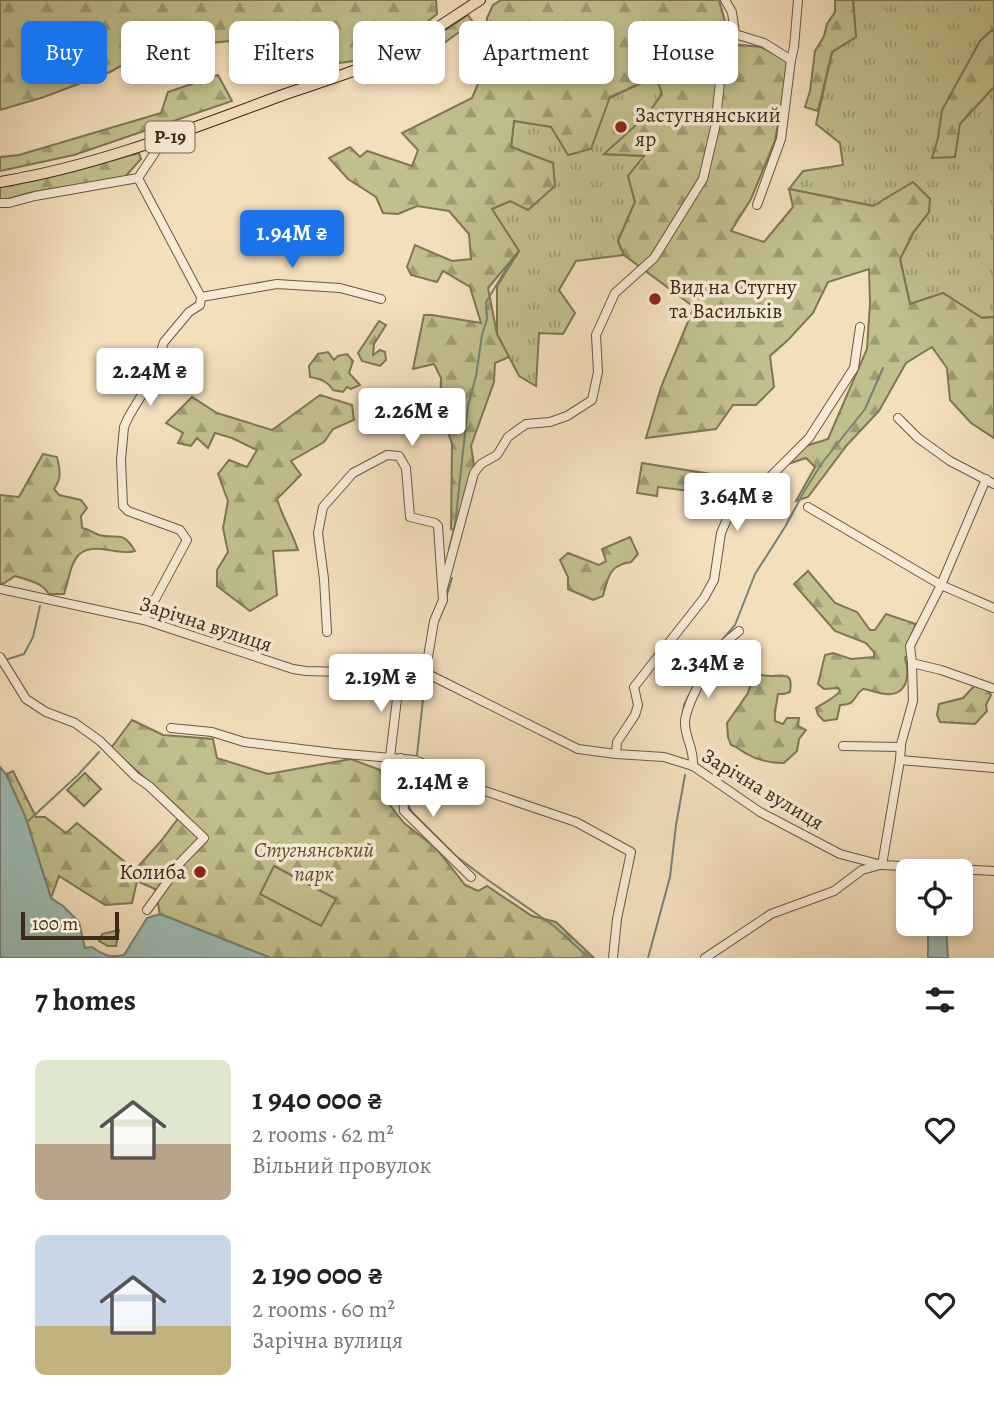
<!DOCTYPE html>
<meta charset="utf-8">
<style>
body{margin:0;font-family:Alegreya,serif;background:#f6f6f6;color:#222;height:100vh;display:flex;flex-direction:column;font-size:26px;white-space:nowrap}
*{box-sizing:border-box;margin:0}
p{font-size:23px;color:#767676}
.icon{flex:none;width:38px;height:38px;fill:none;stroke:currentColor;stroke-width:2;stroke-linecap:round;stroke-linejoin:round}
.map{position:relative;height:958px;overflow:hidden}
.side{display:flex;flex-direction:column;background:#fff;flex:1}
.side>*{flex:none}
.hud{position:absolute;left:21px;top:21px;width:952px;height:63px;display:flex;gap:14px}
.buttons{position:absolute;left:896px;top:859px;display:grid;gap:14px}
.buttons a{display:grid;place-items:center;width:77px;height:77px;border-radius:10px;background:#fff;box-shadow:0 4px 10px #0003;font-size:35px}
.scale{position:absolute;left:21px;bottom:18px;width:98px;box-sizing:border-box;padding-left:7px;border:4px solid #3c2b1b;border-top:0;font-size:19px;line-height:24px;white-space:nowrap;color:#3c2b1b;-webkit-text-stroke:5px #f8ead4;paint-order:stroke}
.price{position:absolute;translate:-50% -60px;padding:0 16px;border-radius:7px;background:#fff;color:#222;font-size:23px;line-height:46px;filter:drop-shadow(0 2px 4px #0008)}
.price::after{content:'';position:absolute;left:50%;top:42px;width:21px;height:16px;margin-left:-10px;background:inherit;clip-path:polygon(0 0,100% 0,50% 100%)}
.price.selected{background:#1a73e8;color:#fff}
ul{padding:0;list-style:none}
li{display:flex;align-items:center;gap:21px;height:175px;padding:0 35px}
li span{display:grid;place-items:center;flex:none;width:196px;height:140px;border-radius:10px;color:#555}
li>.icon{margin-inline-start:auto}
span .icon{width:84px;height:84px;fill:#fffc;stroke-width:1}
li b{font-size:30px}
h2{display:flex;justify-content:space-between;align-items:center;height:84px;padding:0 35px;font-size:30px}
.chip{padding:0 24px;border-radius:10px;background:#fff;box-shadow:0 4px 10px #0003;font-size:24px;line-height:63px}
.chip.selected{background:#1a73e8;color:#fff}
.map>svg:first-child{display:block}
.grass{fill:url(#grass-tufts);stroke:#7e7654;stroke-width:2}
.forest{fill:url(#forest-firs);stroke:#7e7654;stroke-width:2}
.garden{fill:#c1c08d;stroke:#7e7654;stroke-width:2}
.water{fill:#9cbcb3;stroke:#768276;stroke-width:2}
.lines{fill:none;stroke-linecap:round;stroke-linejoin:round}
.stream{stroke:#768276;stroke-width:2}
.minor-casing{stroke:#6a5844;stroke-width:10}
.major-casing{stroke:#3c2b1b;stroke-width:12}
.minor{stroke:#f8ead4;stroke-width:8}
.major{stroke:#f4dfbd;stroke-width:10}
.poi-dot{fill:#8f2418;stroke:#f8ead4;stroke-width:2.5}
.labels{text-anchor:middle;dominant-baseline:central;stroke-width:7;stroke-linejoin:round;paint-order:stroke}
.shield{fill:#f8ead4;stroke:#746452;stroke-width:2}
.shield-label{font-size:19px;font-weight:bold;fill:#3c2b1b}
.poi-label{font-size:21px;fill:#3c2b1b;stroke:#f8ead4;text-anchor:start}
.street-label{font-size:21px;fill:#3c2b1b;stroke:#f8ead4}
.park-label{font-size:21px;font-style:italic;fill:#5d5038;stroke:#f8ead4}
</style>
<div class="map">
<svg width="994" height="958" viewBox="0 0 994 958">
<defs>
<pattern id="grass-tufts" width="24" height="20" patternUnits="userSpaceOnUse" patternTransform="scale(1.75)"><rect width="24" height="20" fill="#c1c08d"/><path d="M3 7l-1-3M5 7V3M7 7l1-3M15 17l-1-3M17 17v-4M19 17l1-3" fill="none" stroke="#9e9c72"/></pattern>
<pattern id="forest-firs" width="22" height="20" patternUnits="userSpaceOnUse" patternTransform="scale(1.75)"><rect width="22" height="20" fill="#c1c08d"/><path d="M5 1l3.5 6h-7zM16 11l3.5 6h-7z" fill="#9e9c72"/></pattern>
</defs>
<rect width="100%" height="100%" fill="#f4dfbd"/>
<filter id="stains"><feTurbulence type="fractalNoise" baseFrequency=".00286" numOctaves="4"/><feColorMatrix values="0 0 0 0 .2 0 0 0 0 .09 0 0 0 0 .02 0 0 0 .5 -.17"/></filter>
<radialGradient id="worn" r=".72"><stop offset=".6" stop-color="#630" stop-opacity="0"/><stop offset="1" stop-color="#630" stop-opacity=".3"/></radialGradient>
<g class="grass">
<polygon points="853,0 994,0 994,317 982,318 943,293 910,304 900,259 913,233 929,212 873,206 789,189 803,171 843,165 840,143 816,124 832,52 856,37"/>
<polygon points="656,76 662,94 647,115 605,154 645,156 628,176 635,202 618,241 624,255 576,261 559,290 575,313 563,334 539,333 536,386 519,376 497,334 497,286 519,251 491,209 511,201 553,163 511,147 514,121 551,126"/>
<polygon points="85,773 101,789 84,806 67,790"/>
</g>
<g class="forest">
<polygon points="0,0 436,0 437,14 408,37 361,60 332,64 283,36 210,43 172,38 110,72 44,97 0,110"/>
<polygon points="501,0 719,0 731,44 761,47 789,61 775,141 751,199 731,231 764,242 793,207 789,189 873,206 913,182 930,199 929,212 913,233 900,259 910,304 943,293 982,318 994,317 994,438 971,423 950,400 947,368 932,347 906,363 879,411 847,445 808,497 796,501 815,467 806,458 788,464 806,446 828,439 867,349 870,303 869,269 828,282 813,313 788,340 770,356 774,387 756,405 733,405 716,429 646,438 661,387 694,307 624,255 618,241 635,202 628,176 644,156 604,154 647,115 662,94 656,76 610,97 591,149 568,155 551,127 514,121 511,147 553,163 555,186 528,210 510,201 492,209 519,251 488,288 497,334 509,357 495,363 494,382 471,446 474,465 457,532 451,529 452,444 440,407 441,378 434,364 413,369 424,315 432,315 481,323 470,287 443,271 437,282 411,275 407,267 415,245 452,261 471,259 469,234 449,211 417,206 398,214 383,213 376,197 348,179 329,158 350,147 360,157 367,151 412,166 418,150 402,133 472,98 487,63 487,18 493,5"/>
<polygon points="835,0 853,0 856,37 832,52 818,111 805,107 810,91 815,51 824,36 827,24 835,12"/>
<polygon points="468,15 473,22 429,54 378,77 375,69 423,45"/>
<polygon points="992,30 994,32 994,87 960,124 955,157 932,158 938,138 942,110 980,41"/>
<polygon points="218,75 232,101 74,155 0,171 0,157 19,155 161,113 168,92"/>
<polygon points="139,153 141,159 124,178 33,192 8,199 0,200 0,186 37,179"/>
<polygon points="379,321 386,325 374,344 373,355 380,350 385,352 386,360 380,366 362,361 358,353"/>
<path d="M328 352 334 360 338 356 347 354 353 361 349 373 360 385 351 389 347 387 343 392 333 390C327 381 321 379 310 377L309 366 318 354Z"/>
<path d="M320 395 352 405 354 420 333 429 324 442 291 461 301 475 277 499C282 516 292 532 298 550L273 551 277 595 250 611 217 586V570L228 552 223 528 228 501 218 474 229 460 247 467 257 450 232 438 215 433 208 448 197 438 191 446 178 443 183 433 166 423 192 397 217 413 272 430Z"/>
<path d="M43 454 57 457C60 470 62 478 54 489L59 495 81 500 87 508 81 516 82 528C89 529 93 533 99 535 118 540 122 529 135 551 126 554 117 551 108 550 71 543 73 566 64 594H49C41 582 28 580 15 576L3 584 0 583V495L19 497Z"/>
<polygon points="642,463 711,474 703,482 697,482 690,491 658,487 657,496 637,493"/>
<path d="M630 537 638 554 631 562C609 565 608 577 603 596L593 600 568 589V577L560 560 568 553 599 565 606 561 602 549Z"/>
<path d="M808 571 835 603 857 612 870 630H875L886 614 916 624 907 645 908 654 905 658C910 674 908 696 886 694 879 694 871 690 863 689 851 697 859 704 840 705L837 719 824 721 818 715 816 708C823 703 835 698 840 691L838 688 824 689 818 684 825 655 833 653 851 659 874 657V652L866 643 835 631 794 584Z"/>
<path d="M758 674C761 675 769 676 772 676 786 675 793 673 790 692L784 694H778C777 703 774 712 775 721L783 724 787 718H799L798 726 806 730 799 739 797 751 784 763C772 763 757 760 747 754 740 751 739 747 731 745L728 737 727 723 748 693 752 680Z"/>
<polygon points="977,683 988,691 991,695 986,705 987,711 975,724 940,722 937,715 939,704 963,698"/>
<polygon points="132,720 163,735 213,739 217,758 268,774 351,759 380,770 390,805 404,823 436,848 465,885 478,891 487,886 532,916 556,922 594,958 271,958 160,914 155,889 137,881 132,903 105,905 59,876 51,898 25,816 6,774 13,771 36,817 45,817 66,833 77,823 135,870 161,841 183,812 111,748"/>
</g>
<g class="garden">
<polygon points="274,866 336,899 321,926 260,894"/>
<polygon points="119,930 116,946 108,946 99,941 102,934"/>
</g>
<g class="water">
<path d="M0 767 6 774 25 816 51 898 63 906 79 922 85 948 92 947C103 955 110 958 124 955L147 918 160 914 271 958H0Z"/>
<polygon points="928,926 946,927 948,958 928,958"/>
</g>
<g class="lines">
<g class="stream">
<polyline points="449,549 455,525 468,406 476,376 482,335 487,319 486,302 510,263"/>
<polyline points="446,598 452,578"/>
<polyline points="723,639 735,625 755,574 785,527 805,490 822,463 865,409 883,368"/>
<polyline points="8,659 24,654 33,637 40,606"/>
<polyline points="427,670 430,661"/>
<polyline points="683,713 684,705 689,695"/>
<polyline points="417,755 425,681"/>
<polyline points="416,765 407,803 412,812 456,856 485,878 554,926 589,958"/>
<polyline points="27,822 78,775 99,752"/>
<polyline points="648,958 670,877 676,825 685,775"/>
</g>
<g class="minor-casing">
<g id="minor">
<polyline points="725,0 732,12 735,34 764,43 791,60"/>
<polyline points="138,178 201,297 200,305 189,312 164,342 152,378 129,416 124,427 121,460 123,506 128,511 180,530 187,540 144,620"/>
<polyline points="0,203 9,203 35,196 138,178 156,151 157,142"/>
<polyline points="757,205 781,139 791,60 794,47 798,0"/>
<polyline points="201,297 277,284 340,288 381,299"/>
<polyline points="898,418 918,438 950,461 994,484"/>
<polyline points="808,507 941,585 994,608"/>
<polyline points="443,588 474,473 481,464 497,455 508,437 526,424 550,422 567,416 592,400 598,372 596,335 615,293 654,258 703,179 715,128 720,82 735,34"/>
<polyline points="0,589 144,620 293,669 306,671 419,674 432,676 578,749 616,754 664,757 693,766 760,812 840,854 882,865 994,871"/>
<polyline points="327,632 324,579 318,533 323,507 353,473 387,455 399,456 406,468 410,517 435,523 438,526 443,600 434,621 428,657 419,674"/>
<polyline points="0,657 26,699 46,712 75,723 100,741 136,777 149,786 204,838 173,870 170,878 147,910"/>
<polyline points="912,663 941,670 992,688"/>
<polyline points="171,728 212,732 244,742 334,753 415,760 482,790 576,822 631,852 617,919 613,958"/>
<polyline points="843,746 901,747"/>
<polyline points="616,754 617,742 635,715 638,705 634,687 704,598 714,580 721,533 730,512 754,493 809,438 854,368 860,327"/>
<polyline points="390,757 400,674"/>
<polyline points="401,758 404,811 471,877"/>
<polyline points="900,760 994,768"/>
<path d="M693 766C694 748 686 741 685 724 684 707 711 660 722 646 727 640 733 636 739 631"/>
<polyline points="882,865 900,760 901,744 913,701 912,663 910,646 941,585 986,479"/>
<polyline points="705,958 771,914 834,891 862,870 880,865"/>
</g>
</g>
<g class="major-casing">
<path id="major" d="M0 182C97 166 188 130 280 96 319 82 361 71 399 51 427 36 453 17 480 0"/>
</g>
<use href="#minor" class="minor"/>
<use href="#major" class="major"/>
</g>
<g class="poi-dot">
<circle cx="621" cy="127" r="7"/>
<circle cx="655" cy="299" r="7"/>
<circle cx="200" cy="872" r="7"/>
</g>
<g class="labels">
<rect class="shield" x="145.5" y="121.5" width="49" height="31" rx="5"/>
<g class="shield-label">
<text x="170" y="137">Р-19</text>
</g>
<g class="poi-label">
<text x="635" y="115">Застугнянський<tspan x="635" dy="24">яр</tspan></text>
<text x="669" y="287">Вид на Стугну<tspan x="669" dy="24">та Васильків</tspan></text>
<text x="186" y="872" text-anchor="end">Колиба</text>
</g>
<g class="street-label">
<text transform="translate(206 624) rotate(18)">Зарічна вулиця</text>
<text transform="translate(763 789) rotate(31)">Зарічна вулиця</text>
</g>
<g class="park-label">
<text x="314" y="850">Стугнянський<tspan x="314" dy="24">парк</tspan></text>
</g>
</g>
<rect width="100%" height="100%" filter="url(#stains)"/>
<rect width="100%" height="100%" fill="url(#worn)"/>
</svg>
<div class="buttons">
<a><svg class="icon" aria-label="locate" viewBox="0 0 24 24"><circle cx="12" cy="12" r="6"/><path d="M12 2v4M12 18v4M2 12h4M18 12h4"/></svg></a>
</div>
<div class="scale">100 m</div>
<b class="price selected" style="left:292px;top:270px">1.94M ₴</b>
<b class="price" style="left:150px;top:408px">2.24M ₴</b>
<b class="price" style="left:412px;top:448px">2.26M ₴</b>
<b class="price" style="left:737px;top:533px">3.64M ₴</b>
<b class="price" style="left:708px;top:700px">2.34M ₴</b>
<b class="price" style="left:381px;top:714px">2.19M ₴</b>
<b class="price" style="left:433px;top:819px">2.14M ₴</b>
<div class="hud">
<a class="chip selected">Buy</a>
<a class="chip">Rent</a>
<a class="chip">Filters</a>
<a class="chip">New</a>
<a class="chip">Apartment</a>
<a class="chip">House</a>
</div>
</div>
<section class="side">
<h2>7 homes<svg class="icon" aria-label="filters" viewBox="0 0 24 24"><path d="M4 7h16M4 17h16"/><circle cx="9" cy="7" r="2"/><circle cx="15" cy="17" r="2"/></svg></h2>
<ul>
<li><span style="background:linear-gradient(#dfe7d0 60%,#b9a48a 0)"><svg class="icon" aria-label="home" viewBox="0 0 24 24"><path d="M3 11l9-7 9 7M6 9v11h12V9"/></svg></span><div><b>1 940 000 ₴</b><p>2 rooms · 62 m²</p><p>Вільний провулок</p></div><svg class="icon" aria-label="heart" viewBox="0 0 24 24"><path d="M12 20l-8-8c-3-5 5-10 8-4 3-6 11-1 8 4z"/></svg></li>
<li><span style="background:linear-gradient(#c9d6e8 65%,#c2b280 0)"><svg class="icon" aria-label="home" viewBox="0 0 24 24"><path d="M3 11l9-7 9 7M6 9v11h12V9"/></svg></span><div><b>2 190 000 ₴</b><p>2 rooms · 60 m²</p><p>Зарічна вулиця</p></div><svg class="icon" aria-label="heart" viewBox="0 0 24 24"><path d="M12 20l-8-8c-3-5 5-10 8-4 3-6 11-1 8 4z"/></svg></li>
</ul>
</section>
